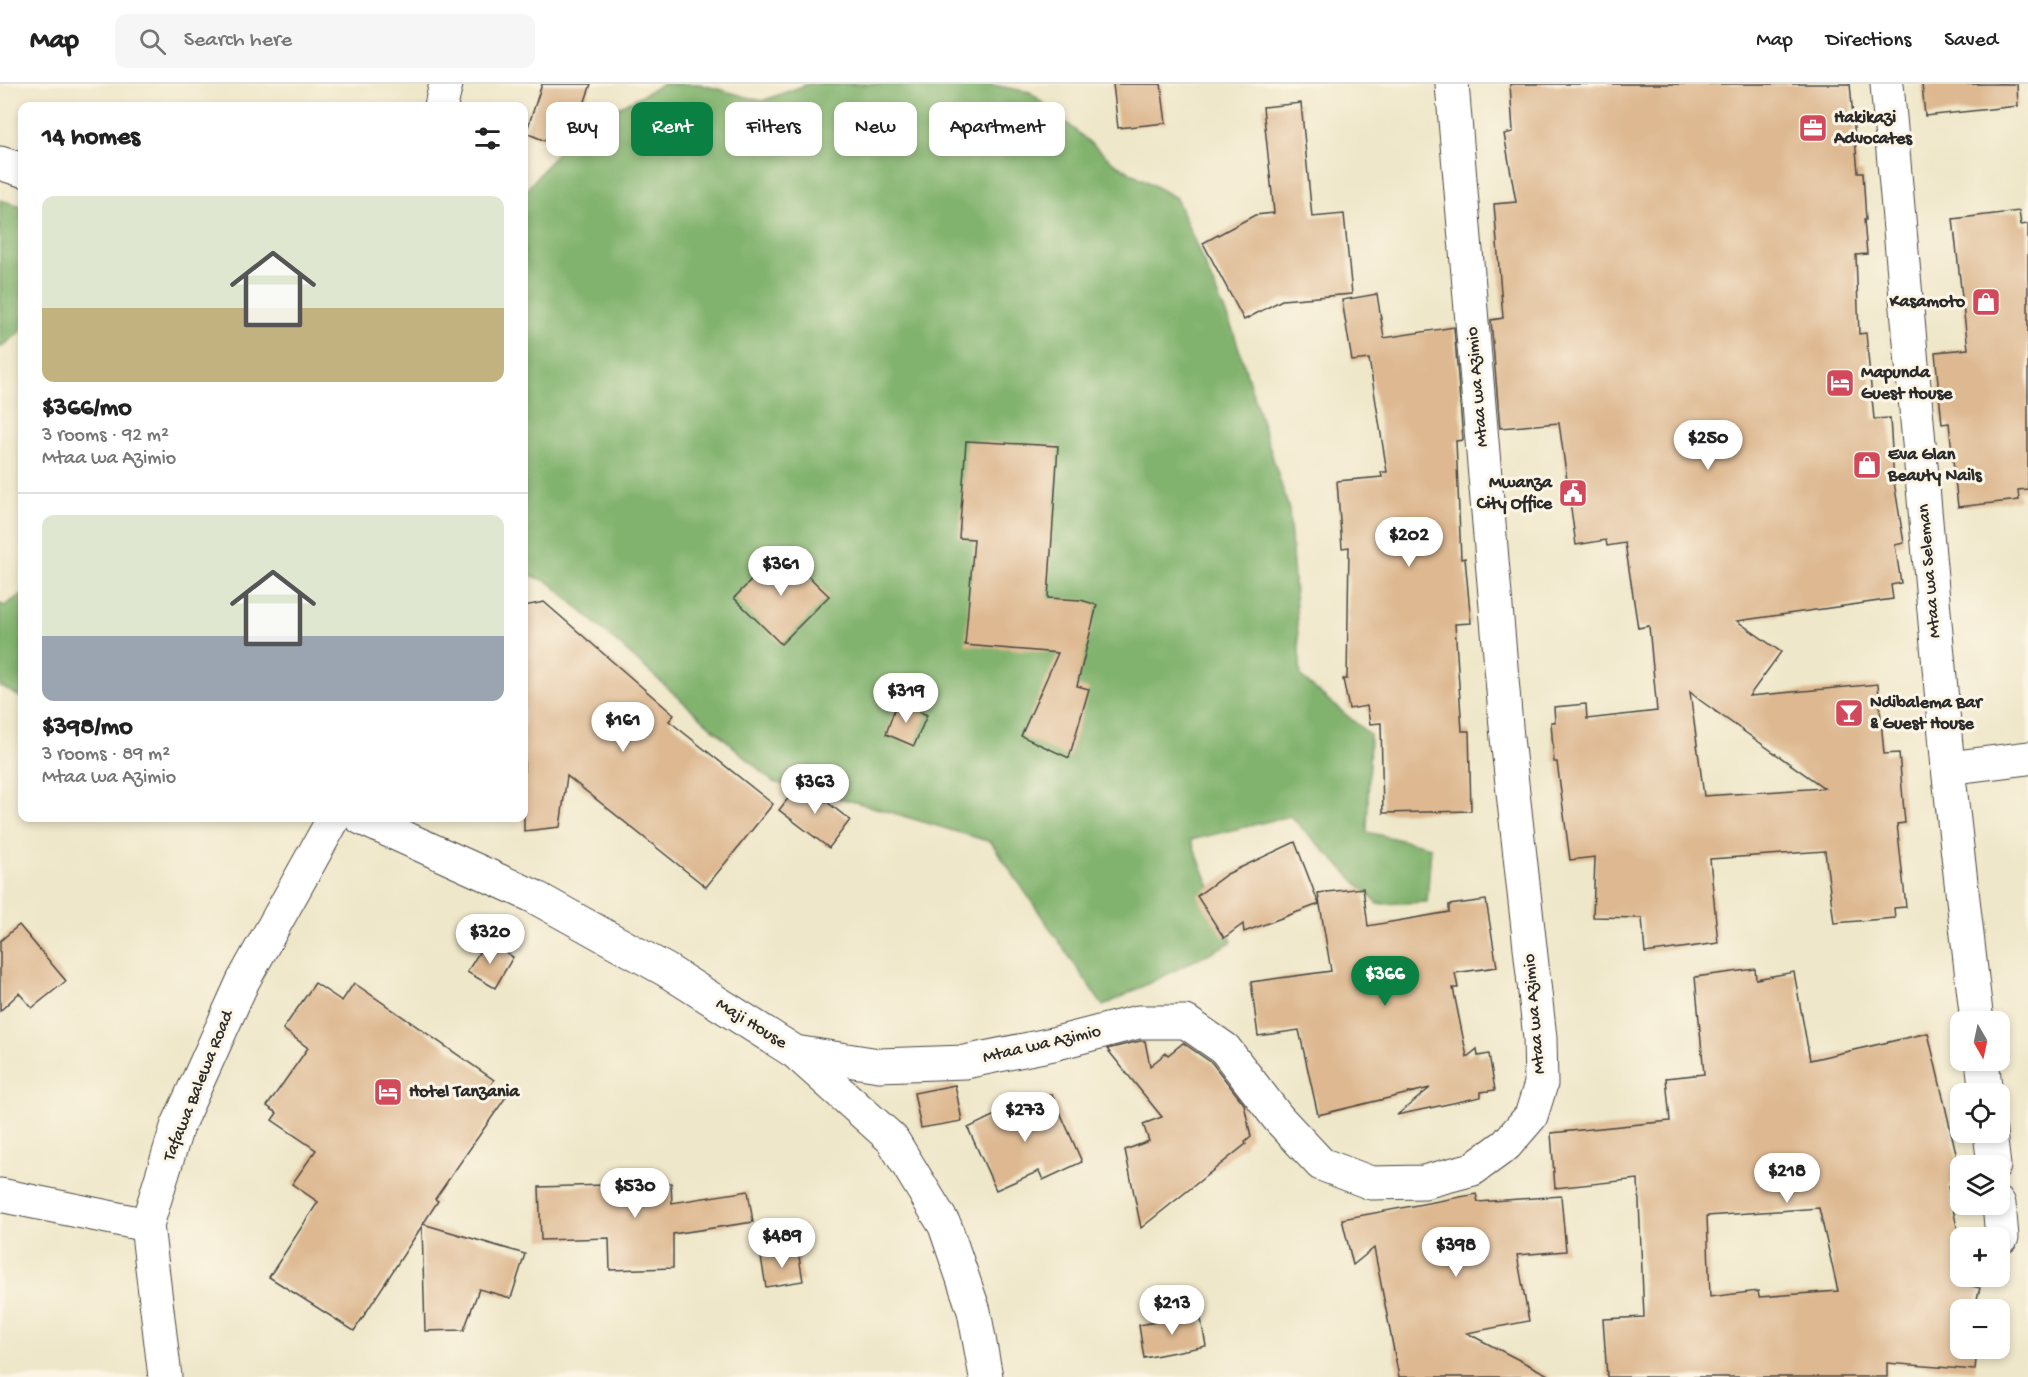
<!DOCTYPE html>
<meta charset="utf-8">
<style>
body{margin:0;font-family:"Gochi Hand",sans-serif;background:#f6f6f6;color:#222;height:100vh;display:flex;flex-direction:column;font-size:22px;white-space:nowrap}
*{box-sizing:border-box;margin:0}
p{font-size:20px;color:#767676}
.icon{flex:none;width:33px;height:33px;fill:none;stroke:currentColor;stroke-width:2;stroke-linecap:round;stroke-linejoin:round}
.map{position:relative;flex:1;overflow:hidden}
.drawer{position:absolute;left:18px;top:18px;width:510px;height:720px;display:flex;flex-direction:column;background:#fff;border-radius:12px;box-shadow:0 3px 9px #0003}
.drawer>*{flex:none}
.banner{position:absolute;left:546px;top:18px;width:570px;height:54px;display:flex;gap:12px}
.needle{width:39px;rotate:171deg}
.controls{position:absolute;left:1950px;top:927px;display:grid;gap:12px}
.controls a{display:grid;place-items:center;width:60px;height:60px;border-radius:12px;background:#fff;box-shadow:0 3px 9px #0003;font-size:30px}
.price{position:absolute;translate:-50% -51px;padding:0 14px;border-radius:21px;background:#fff;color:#222;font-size:20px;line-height:39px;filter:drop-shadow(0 2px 3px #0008)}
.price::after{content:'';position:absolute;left:50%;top:36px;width:18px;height:14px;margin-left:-9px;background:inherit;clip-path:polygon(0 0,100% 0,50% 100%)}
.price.selected{background:#0b8043;color:#fff}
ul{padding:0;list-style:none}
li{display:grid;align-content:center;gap:12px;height:318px;padding:0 24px}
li+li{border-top:2px solid #e0e0e0}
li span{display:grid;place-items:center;height:186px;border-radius:12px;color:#555}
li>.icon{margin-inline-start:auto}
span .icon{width:108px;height:108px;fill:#fffc;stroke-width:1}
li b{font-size:26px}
h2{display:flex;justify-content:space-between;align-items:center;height:72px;padding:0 24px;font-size:26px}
.pill{padding:0 21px;border-radius:12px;background:#fff;box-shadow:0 3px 9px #0003;font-size:21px;line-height:54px}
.pill.selected{background:#0b8043;color:#fff}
header{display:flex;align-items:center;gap:36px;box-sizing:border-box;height:84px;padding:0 30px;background:#fff;border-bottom:2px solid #e0e0e0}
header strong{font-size:28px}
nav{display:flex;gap:33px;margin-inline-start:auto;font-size:21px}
.search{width:420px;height:54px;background:#f6f6f6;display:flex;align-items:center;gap:15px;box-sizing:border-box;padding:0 21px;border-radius:12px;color:#767676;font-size:22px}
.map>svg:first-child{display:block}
.forest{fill:#82b36e;stroke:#566f4c;stroke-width:1.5}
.building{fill:#ddb890;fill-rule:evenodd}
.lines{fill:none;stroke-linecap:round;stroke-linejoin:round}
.minor-casing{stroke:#484743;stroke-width:35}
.major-casing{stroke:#484743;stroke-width:35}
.minor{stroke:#fff;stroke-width:33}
.major{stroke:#fff;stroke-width:33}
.labels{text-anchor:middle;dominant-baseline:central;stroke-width:6;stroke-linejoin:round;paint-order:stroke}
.poi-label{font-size:18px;font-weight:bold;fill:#2b2b2b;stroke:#fcf5e5;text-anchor:start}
.street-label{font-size:18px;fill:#2b2b2b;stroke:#fcf5e5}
</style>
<header>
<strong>Map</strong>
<div class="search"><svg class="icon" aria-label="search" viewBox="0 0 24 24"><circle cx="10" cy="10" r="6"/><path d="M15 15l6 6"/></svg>Search here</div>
<nav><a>Map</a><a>Directions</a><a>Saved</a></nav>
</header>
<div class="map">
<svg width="2028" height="1293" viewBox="0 0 2028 1293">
<rect width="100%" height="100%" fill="#fcf5e5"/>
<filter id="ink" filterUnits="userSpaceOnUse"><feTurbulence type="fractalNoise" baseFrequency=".0167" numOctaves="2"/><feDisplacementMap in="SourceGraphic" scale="12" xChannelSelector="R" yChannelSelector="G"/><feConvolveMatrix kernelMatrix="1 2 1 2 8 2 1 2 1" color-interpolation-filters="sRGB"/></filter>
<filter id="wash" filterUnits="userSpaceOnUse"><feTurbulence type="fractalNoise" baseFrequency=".008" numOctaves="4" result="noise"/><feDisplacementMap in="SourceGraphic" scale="24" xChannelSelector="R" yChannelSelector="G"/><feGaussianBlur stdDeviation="1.35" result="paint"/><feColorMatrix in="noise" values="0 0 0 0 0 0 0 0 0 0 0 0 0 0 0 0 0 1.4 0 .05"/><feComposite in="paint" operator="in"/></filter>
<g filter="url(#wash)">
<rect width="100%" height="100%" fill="#efe7c9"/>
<g class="forest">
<polygon points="663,0 699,0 762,17 808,0 988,0 1030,8 1114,79 1176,114 1234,249 1289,426 1301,593 1370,651 1367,748 1431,763 1427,818 1378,820 1290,732 1191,756 1232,858 1103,922 991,758 859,719 773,698 549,498 524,489 524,109 576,45"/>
<polygon points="0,116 22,122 22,247 0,264"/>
<polygon points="22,510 22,614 0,602 0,519 4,522"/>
</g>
<g id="blocks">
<g class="building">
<polygon points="542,0 591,0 568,66 526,49"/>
<polygon points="1113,0 1161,0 1166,39 1118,44"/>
<path d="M1510 0H1850L1858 88H1863L1866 136H1864L1867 170 1856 171 1859 250 1866 249 1874 335 1890 334 1894 398 1904 459 1895 461 1901 499 1891 501 1893 515 1737 537 1781 568 1749 612 1878 600 1884 670 1899 669 1905 739 1897 740 1906 823 1894 824 1895 834 1834 839 1825 767 1710 775 1718 859 1645 869 1642 834 1593 833 1595 773 1570 776 1557 678H1554L1551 638H1555L1554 623 1586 620 1587 635 1657 627 1649 542 1638 544 1625 459 1607 462 1606 456 1576 461 1559 339 1500 344 1491 236 1503 234 1494 120 1516 118 1504 50 1513 48ZM1690 608 1701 617 1824 704 1704 712Z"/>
<polygon points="1922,0 2017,0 2018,22 1925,32"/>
<polygon points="1301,19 1312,133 1344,130 1352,210 1282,216 1244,236 1203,159 1255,131 1274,129 1263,23"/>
<polygon points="2019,127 2021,141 2028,140 2028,405 2018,406 2019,416 1958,423 1949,339 1942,340 1935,268 1968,265 1953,135"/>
<polygon points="1377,210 1384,254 1454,243 1463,356 1456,357 1461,475 1465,474 1471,539 1455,540 1462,647 1469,647 1471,727 1383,729 1381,639 1370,640 1367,622 1349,625 1343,595 1347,595 1349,463 1342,464 1337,397 1382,393 1381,388 1387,388 1369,275 1352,277 1342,216"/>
<polygon points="966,357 1058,362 1048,514 1081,516 1097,521 1077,602 1089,605 1069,674 1021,652 1058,569 965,561 974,455 959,454"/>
<polygon points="781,466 829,512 781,560 734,514"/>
<polygon points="544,518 674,631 669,637 773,720 706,803 567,692 560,743 524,747 524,522"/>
<polygon points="897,618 927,631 914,662 886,650"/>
<polygon points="801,698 850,736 829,764 779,726"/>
<polygon points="1295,758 1319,820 1244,848 1243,840 1224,854 1197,812 1227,790"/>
<polygon points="1363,804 1368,842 1449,828 1449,821 1486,816 1497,883 1455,889 1458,904 1453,904 1467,973 1477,965 1478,972 1489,970 1495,1006 1481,1008 1481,1013 1397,1031 1430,1004 1318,1031 1299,946 1258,952 1251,898 1331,887 1318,809"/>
<polygon points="19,841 66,897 32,924 19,909 0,927 0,857"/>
<polygon points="486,857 513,873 495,904 467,888"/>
<path d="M1755 885 1756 895 1794 888 1810 976 1928 949 1960 1086V1099L1948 1102 1960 1157V1199L1980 1204 1974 1226H1960V1264H1977L1975 1286 1887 1279V1293H1607L1603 1235 1644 1233 1638 1095 1555 1104 1551 1049 1670 1037 1666 994 1704 990 1695 893ZM1819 1124 1838 1207 1759 1213 1758 1207 1710 1213 1707 1132Z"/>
<polygon points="315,899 342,917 354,899 494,996 490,1002 506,1013 435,1115 438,1117 423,1140 525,1170 511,1214 479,1205 464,1246 425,1247 422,1142 354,1247 269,1193 318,1118 292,1100 316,1066 272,1036 277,1029 267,1022 308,964 283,945"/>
<polygon points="1140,957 1145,957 1150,982 1166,969 1168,971 1183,959 1212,979 1244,1020 1251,1053 1245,1058 1246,1060 1141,1144 1125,1066 1149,1057 1143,1040 1162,1033 1107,965"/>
<polygon points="955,1001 962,1037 921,1044 914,1009"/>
<polygon points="1052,1010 1082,1078 1043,1096 1039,1087 996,1106 968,1044 1005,1026 1006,1031"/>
<polygon points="671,1099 672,1119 748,1107 753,1138 673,1150 673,1184 610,1186 609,1154 541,1156 539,1103"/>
<polygon points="1476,1110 1478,1118 1561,1112 1566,1167 1517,1171 1529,1237 1467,1249 1552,1293 1399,1293 1374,1164 1353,1181 1342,1135"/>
<polygon points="798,1167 803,1197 766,1203 761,1173"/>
<polygon points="1200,1230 1206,1262 1144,1274 1139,1241"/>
</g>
</g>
</g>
<g filter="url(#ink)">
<use href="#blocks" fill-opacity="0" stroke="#484743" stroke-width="1.5"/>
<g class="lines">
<g class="minor-casing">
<g id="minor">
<polyline points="1887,0 1948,684 1977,938"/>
<polyline points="0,79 22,86"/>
<polyline points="1948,684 2028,674"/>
<polyline points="361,734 533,812 666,886 795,968 892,1055 945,1142 974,1227 986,1293"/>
<polyline points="795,968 879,981 965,978 1053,960 1138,938 1186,938 1225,965 1278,1034 1321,1080 1371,1099 1424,1098 1473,1085 1506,1061 1531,1032 1541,1000 1540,954 1507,654 1452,0"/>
<polyline points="1982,976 1986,1010"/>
<polyline points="1990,1048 1994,1082"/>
<polyline points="0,1111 147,1141"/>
<polyline points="1999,1120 2002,1153"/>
</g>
</g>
<g class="major-casing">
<g id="major">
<polyline points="441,22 446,0"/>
<polyline points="165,1293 147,1141 177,1043 243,897 334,734"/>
</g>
</g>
<use href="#minor" class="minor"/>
<use href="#major" class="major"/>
</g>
</g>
<defs>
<g id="office-square" transform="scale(1.5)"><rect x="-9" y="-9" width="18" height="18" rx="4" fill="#d1495b" stroke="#fcf5e5"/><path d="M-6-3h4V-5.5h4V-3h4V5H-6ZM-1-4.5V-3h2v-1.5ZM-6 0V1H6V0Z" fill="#fff"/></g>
<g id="shop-square" transform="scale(1.5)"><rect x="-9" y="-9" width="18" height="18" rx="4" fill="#d1495b" stroke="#fcf5e5"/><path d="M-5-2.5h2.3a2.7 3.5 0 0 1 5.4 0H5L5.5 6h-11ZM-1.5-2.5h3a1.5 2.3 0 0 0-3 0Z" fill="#fff"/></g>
<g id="hotel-square" transform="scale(1.5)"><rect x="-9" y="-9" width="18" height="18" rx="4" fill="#d1495b" stroke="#fcf5e5"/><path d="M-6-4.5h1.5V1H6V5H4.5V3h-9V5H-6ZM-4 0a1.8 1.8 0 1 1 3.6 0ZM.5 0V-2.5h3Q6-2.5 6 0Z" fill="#fff"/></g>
<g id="civic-square" transform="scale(1.5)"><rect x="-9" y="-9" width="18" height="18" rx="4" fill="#d1495b" stroke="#fcf5e5"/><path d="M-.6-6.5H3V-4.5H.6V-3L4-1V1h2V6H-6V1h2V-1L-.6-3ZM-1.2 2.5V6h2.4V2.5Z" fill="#fff"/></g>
<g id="bar-square" transform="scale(1.5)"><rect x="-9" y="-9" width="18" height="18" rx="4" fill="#d1495b" stroke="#fcf5e5"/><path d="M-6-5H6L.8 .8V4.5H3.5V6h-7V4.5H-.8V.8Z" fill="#fff"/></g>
</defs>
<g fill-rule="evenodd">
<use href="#office-square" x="1813" y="44"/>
<use href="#shop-square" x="1986" y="218"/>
<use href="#hotel-square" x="1840" y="299"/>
<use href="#shop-square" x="1867" y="381"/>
<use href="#civic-square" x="1573" y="409"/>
<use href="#bar-square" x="1849" y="629"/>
<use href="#hotel-square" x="388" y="1008"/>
</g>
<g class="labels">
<g class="poi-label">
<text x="1834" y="34">Hakikazi<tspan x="1834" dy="21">Advocates</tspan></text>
<text x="1965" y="218" text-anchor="end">Kasamoto</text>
<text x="1861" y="289">Mapunda<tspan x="1861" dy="21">Guest House</tspan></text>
<text x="1888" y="371">Eva Glan<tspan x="1888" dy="21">Beauty Nails</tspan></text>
<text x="1552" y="399" text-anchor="end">Mwanza<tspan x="1552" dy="21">City Office</tspan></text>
<text x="1870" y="619">Ndibalema Bar<tspan x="1870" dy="21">&amp; Guest House</tspan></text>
<text x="409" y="1008">Hotel Tanzania</text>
</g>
<g class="street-label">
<text transform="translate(1478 303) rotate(-95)">Mtaa wa Azimio</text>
<text transform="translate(1930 487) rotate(-95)">Mtaa wa Seleman</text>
<text transform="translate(1535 930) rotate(-95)">Mtaa wa Azimio</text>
<text transform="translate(751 940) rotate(32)">Maji House</text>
<text transform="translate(1042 961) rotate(-13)">Mtaa wa Azimio</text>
<text transform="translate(199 1002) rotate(-68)">Tafawa Balewa Road</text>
</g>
</g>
</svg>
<div class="controls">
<a><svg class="needle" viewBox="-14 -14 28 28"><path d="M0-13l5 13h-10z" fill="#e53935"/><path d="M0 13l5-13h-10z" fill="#767676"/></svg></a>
<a><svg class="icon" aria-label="locate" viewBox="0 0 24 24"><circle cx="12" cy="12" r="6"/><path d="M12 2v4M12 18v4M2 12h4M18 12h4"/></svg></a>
<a><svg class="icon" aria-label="layers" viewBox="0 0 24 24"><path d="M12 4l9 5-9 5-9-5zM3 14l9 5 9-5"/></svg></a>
<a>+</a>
<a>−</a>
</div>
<b class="price" style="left:1708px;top:387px">$250</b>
<b class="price" style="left:1409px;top:484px">$202</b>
<b class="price" style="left:781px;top:513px">$361</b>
<b class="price" style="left:906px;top:640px">$319</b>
<b class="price" style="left:623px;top:669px">$161</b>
<b class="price" style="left:815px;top:731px">$363</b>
<b class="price" style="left:490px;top:881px">$320</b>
<b class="price selected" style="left:1385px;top:923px">$366</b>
<b class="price" style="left:1025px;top:1059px">$273</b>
<b class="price" style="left:1787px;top:1120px">$218</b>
<b class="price" style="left:635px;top:1135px">$530</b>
<b class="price" style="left:782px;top:1185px">$489</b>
<b class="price" style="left:1456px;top:1194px">$398</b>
<b class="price" style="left:1172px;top:1252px">$213</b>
<div class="banner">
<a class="pill">Buy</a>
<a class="pill selected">Rent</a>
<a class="pill">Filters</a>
<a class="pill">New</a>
<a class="pill">Apartment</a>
</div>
<section class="drawer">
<h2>14 homes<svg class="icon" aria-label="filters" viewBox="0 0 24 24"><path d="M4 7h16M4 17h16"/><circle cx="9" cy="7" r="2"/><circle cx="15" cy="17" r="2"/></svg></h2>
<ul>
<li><span style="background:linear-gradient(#dfe7d0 60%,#c2b280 0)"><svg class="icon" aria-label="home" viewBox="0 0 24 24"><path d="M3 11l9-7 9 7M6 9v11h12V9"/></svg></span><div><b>$366/mo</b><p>3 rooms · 92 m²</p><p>Mtaa wa Azimio</p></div></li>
<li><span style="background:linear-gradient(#dfe7d0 65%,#9aa5b1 0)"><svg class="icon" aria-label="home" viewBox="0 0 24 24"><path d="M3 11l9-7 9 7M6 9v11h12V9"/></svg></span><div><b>$398/mo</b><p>3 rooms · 89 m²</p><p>Mtaa wa Azimio</p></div></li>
</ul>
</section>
</div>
